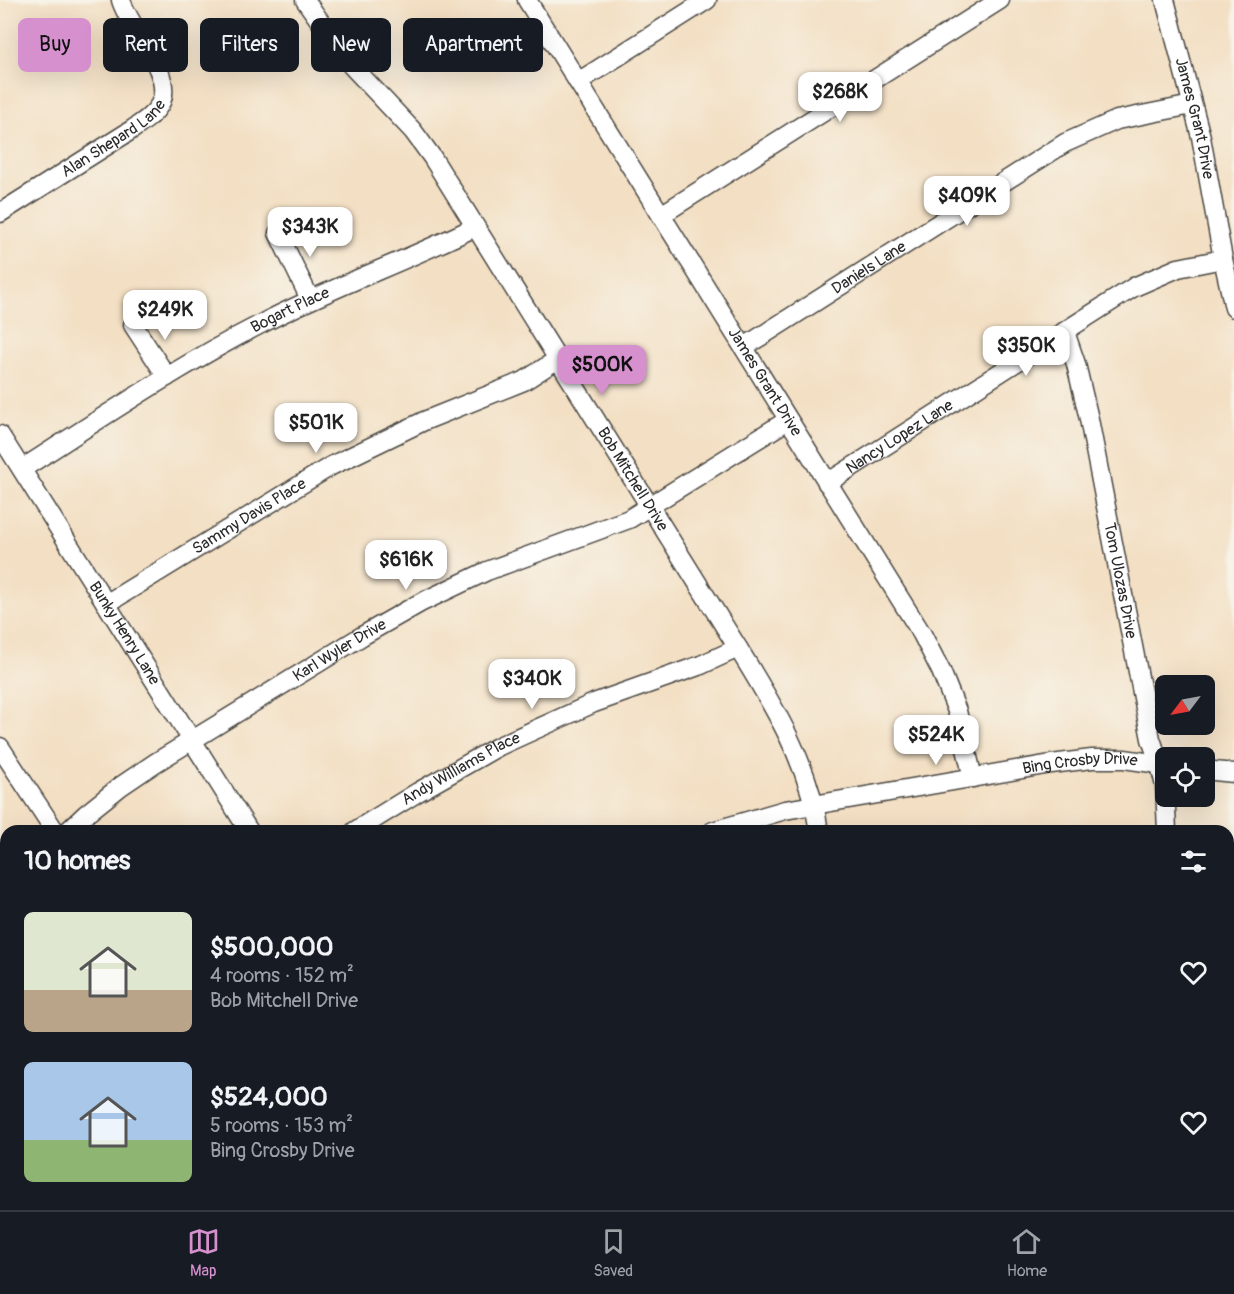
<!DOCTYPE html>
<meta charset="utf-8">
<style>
body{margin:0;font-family:Pangolin,sans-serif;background:#242831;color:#f1f3f6;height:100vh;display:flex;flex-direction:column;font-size:22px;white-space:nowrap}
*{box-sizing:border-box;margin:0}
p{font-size:20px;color:#9ea1a6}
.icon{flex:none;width:33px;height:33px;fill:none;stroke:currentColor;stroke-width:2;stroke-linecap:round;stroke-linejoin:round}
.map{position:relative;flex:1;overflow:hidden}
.sheet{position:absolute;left:0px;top:825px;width:1234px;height:386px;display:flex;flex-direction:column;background:#171b24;border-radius:18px 18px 0 0;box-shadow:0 6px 24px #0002}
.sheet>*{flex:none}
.banner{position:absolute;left:18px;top:18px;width:600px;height:54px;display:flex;gap:12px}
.needle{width:39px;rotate:238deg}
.fabs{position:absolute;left:1155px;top:675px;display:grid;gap:12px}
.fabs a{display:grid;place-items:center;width:60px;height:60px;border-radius:9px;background:#171b24;box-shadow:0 6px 24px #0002;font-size:30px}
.price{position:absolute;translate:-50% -51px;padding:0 14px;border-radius:12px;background:#fff;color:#222;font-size:20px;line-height:39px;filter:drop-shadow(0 2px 3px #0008)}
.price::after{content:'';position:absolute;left:50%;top:36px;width:18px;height:14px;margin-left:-9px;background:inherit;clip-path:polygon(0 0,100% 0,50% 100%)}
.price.on{background:#d690ce;color:#111}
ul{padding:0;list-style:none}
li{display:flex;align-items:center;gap:18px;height:150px;padding:0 24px}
li span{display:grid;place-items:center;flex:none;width:168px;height:120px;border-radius:9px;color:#555}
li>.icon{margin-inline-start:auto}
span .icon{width:72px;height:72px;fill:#fffc;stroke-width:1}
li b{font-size:26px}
h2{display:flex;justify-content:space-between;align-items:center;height:72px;padding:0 24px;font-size:26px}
.pill{padding:0 21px;border-radius:9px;background:#171b24;box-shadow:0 6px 24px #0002;font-size:21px;line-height:54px}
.pill.on{background:#d690ce;color:#111}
.tab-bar{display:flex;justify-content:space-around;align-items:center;height:84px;border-top:2px solid #363941;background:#171b24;font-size:16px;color:#9ea1a6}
.tab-bar a{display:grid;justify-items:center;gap:3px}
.tab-bar .on{color:#d690ce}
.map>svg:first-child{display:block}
.green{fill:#8fd38c;stroke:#5d7f5c;stroke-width:1.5}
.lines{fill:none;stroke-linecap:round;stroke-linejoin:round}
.minor-casing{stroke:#494642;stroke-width:21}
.path{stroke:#494642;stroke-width:2;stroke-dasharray:1.5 4.5;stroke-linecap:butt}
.minor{stroke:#fff;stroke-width:18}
.labels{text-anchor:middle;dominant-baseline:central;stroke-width:4.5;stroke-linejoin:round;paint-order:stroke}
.street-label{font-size:16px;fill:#2b2b2b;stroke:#f7f3e8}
</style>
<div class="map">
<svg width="1234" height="1210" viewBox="0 0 1234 1210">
<rect width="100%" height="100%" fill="#f7f3e8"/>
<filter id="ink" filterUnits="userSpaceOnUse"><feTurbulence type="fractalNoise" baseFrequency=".0167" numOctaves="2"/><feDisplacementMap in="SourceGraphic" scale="12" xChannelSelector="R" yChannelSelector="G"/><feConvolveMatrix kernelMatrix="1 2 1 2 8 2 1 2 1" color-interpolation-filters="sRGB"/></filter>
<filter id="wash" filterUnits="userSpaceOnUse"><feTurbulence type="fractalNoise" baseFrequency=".008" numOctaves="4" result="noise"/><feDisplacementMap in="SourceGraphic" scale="24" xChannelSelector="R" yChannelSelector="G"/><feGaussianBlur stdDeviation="1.35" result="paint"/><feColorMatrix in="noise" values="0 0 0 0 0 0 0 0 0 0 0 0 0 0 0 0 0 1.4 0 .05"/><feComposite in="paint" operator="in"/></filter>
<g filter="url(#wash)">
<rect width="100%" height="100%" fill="#f3dfc3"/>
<polygon class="green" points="6,1046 6,1204 123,1205 115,1210 0,1210 0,1049"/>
</g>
<g filter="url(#ink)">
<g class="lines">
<g class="minor-casing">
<g id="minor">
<path id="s1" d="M305 0 351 65 413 131 432 157 738 648C773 705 809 763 819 831"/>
<path id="s2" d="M527 0 922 634 941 671 957 711 973 778"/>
<path id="s3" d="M1165 0 1201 137 1223 259 1234 308"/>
<polyline points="578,82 707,0"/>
<path id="s4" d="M0 213 133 129C143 122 154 115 160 104 176 75 129 29 121 0"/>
<polyline points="661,215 1000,0"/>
<polyline points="278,233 310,299"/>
<polyline points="133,325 167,377"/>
<path id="s5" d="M1065 332 1076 364 1089 419 1151 739 1160 765 1165 786 1167 831"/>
<path id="s6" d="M744 347 1065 143 1117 120 1192 105"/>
<path id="s7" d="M0 435 249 831"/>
<path id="s8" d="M22 469C100 419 177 367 259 325 329 288 404 262 475 227"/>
<path id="s9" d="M827 483 1134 287 1178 268 1223 259"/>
<path id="s10" d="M106 604 331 466 424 421 524 381 558 359"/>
<polyline points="0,747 55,831"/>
<polyline points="1204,770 1234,773"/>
<path id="s11" d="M68 831 86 814 121 786 155 763 362 636 420 603 487 571 629 519 788 420"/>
<path id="s12" d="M355 831 418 792 499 746 594 703 701 665 738 648"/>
<path id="s13" d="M713 831 785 810 1051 764 1092 759H1124L1166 765"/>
<polyline points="0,915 6,907"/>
<polyline points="1228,1186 1234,1169"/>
<polyline points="409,1204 409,1210"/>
<polyline points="847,1204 849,1210"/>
<polyline points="262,1210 272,1204"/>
<polyline points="672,1210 680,1204"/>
<polyline points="1053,1210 1054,1204"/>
<polyline points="1221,1210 1223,1204"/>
</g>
</g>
<g class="path">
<polyline points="0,1072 6,1068"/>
<polyline points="79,1210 92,1204"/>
</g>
<use href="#minor" class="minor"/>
</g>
</g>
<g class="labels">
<g class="street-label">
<text stroke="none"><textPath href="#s3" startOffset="122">James Grant Drive</textPath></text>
<text stroke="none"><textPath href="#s4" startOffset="136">Alan Shepard Lane</textPath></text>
<text stroke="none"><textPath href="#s6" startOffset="148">Daniels Lane</textPath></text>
<text stroke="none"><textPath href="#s8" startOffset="312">Bogart Place</textPath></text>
<text stroke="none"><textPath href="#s2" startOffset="450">James Grant Drive</textPath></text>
<text stroke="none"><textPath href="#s9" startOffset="86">Nancy Lopez Lane</textPath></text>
<text stroke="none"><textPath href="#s1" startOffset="582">Bob Mitchell Drive</textPath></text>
<text stroke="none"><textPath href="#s10" startOffset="168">Sammy Davis Place</textPath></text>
<text stroke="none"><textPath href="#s5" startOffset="255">Tom Ulozas Drive</textPath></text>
<text stroke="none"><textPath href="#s7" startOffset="234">Bunky Henry Lane</textPath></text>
<text stroke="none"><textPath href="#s11" startOffset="327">Karl Wyler Drive</textPath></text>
<text stroke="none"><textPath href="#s13" startOffset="374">Bing Crosby Drive</textPath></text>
<text stroke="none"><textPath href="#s12" startOffset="123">Andy Williams Place</textPath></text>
</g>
</g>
</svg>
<div class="fabs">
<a><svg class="needle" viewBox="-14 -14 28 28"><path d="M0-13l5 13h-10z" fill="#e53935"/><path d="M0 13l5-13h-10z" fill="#9ea1a6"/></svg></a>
<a><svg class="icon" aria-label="locate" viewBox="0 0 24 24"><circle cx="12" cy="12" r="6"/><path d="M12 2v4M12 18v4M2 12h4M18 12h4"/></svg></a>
</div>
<b class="price" style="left:840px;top:123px">$268K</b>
<b class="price" style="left:967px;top:227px">$409K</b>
<b class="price" style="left:310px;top:258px">$343K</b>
<b class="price" style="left:165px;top:341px">$249K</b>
<b class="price" style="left:1026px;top:377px">$350K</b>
<b class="price on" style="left:602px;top:396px">$500K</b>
<b class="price" style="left:316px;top:454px">$501K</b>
<b class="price" style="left:406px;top:591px">$616K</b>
<b class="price" style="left:532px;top:710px">$340K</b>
<b class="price" style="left:936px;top:766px">$524K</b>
<div class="banner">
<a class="pill on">Buy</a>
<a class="pill">Rent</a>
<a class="pill">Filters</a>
<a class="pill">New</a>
<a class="pill">Apartment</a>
</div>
<section class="sheet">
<h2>10 homes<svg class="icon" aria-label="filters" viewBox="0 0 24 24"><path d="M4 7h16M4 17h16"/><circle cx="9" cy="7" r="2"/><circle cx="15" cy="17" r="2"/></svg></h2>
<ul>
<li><span style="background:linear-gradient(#dfe7d0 65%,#b9a48a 0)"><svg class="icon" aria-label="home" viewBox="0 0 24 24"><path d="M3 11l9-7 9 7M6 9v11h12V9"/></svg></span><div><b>$500,000</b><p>4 rooms · 152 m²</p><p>Bob Mitchell Drive</p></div><svg class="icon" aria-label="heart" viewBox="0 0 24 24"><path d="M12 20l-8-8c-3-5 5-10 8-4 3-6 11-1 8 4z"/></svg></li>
<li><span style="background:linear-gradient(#a9c7e8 65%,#8fb573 0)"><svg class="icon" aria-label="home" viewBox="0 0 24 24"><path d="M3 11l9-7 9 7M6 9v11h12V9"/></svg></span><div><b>$524,000</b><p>5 rooms · 153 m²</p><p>Bing Crosby Drive</p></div><svg class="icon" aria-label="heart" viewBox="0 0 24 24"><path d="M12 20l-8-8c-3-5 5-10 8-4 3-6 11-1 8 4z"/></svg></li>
</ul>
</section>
</div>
<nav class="tab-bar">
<a class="on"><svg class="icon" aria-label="map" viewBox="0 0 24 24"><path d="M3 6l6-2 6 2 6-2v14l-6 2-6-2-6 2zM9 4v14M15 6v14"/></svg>Map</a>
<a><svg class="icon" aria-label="saved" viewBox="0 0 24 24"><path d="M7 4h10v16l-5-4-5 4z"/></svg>Saved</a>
<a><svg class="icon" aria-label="home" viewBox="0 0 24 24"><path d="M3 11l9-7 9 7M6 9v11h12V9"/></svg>Home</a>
</nav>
